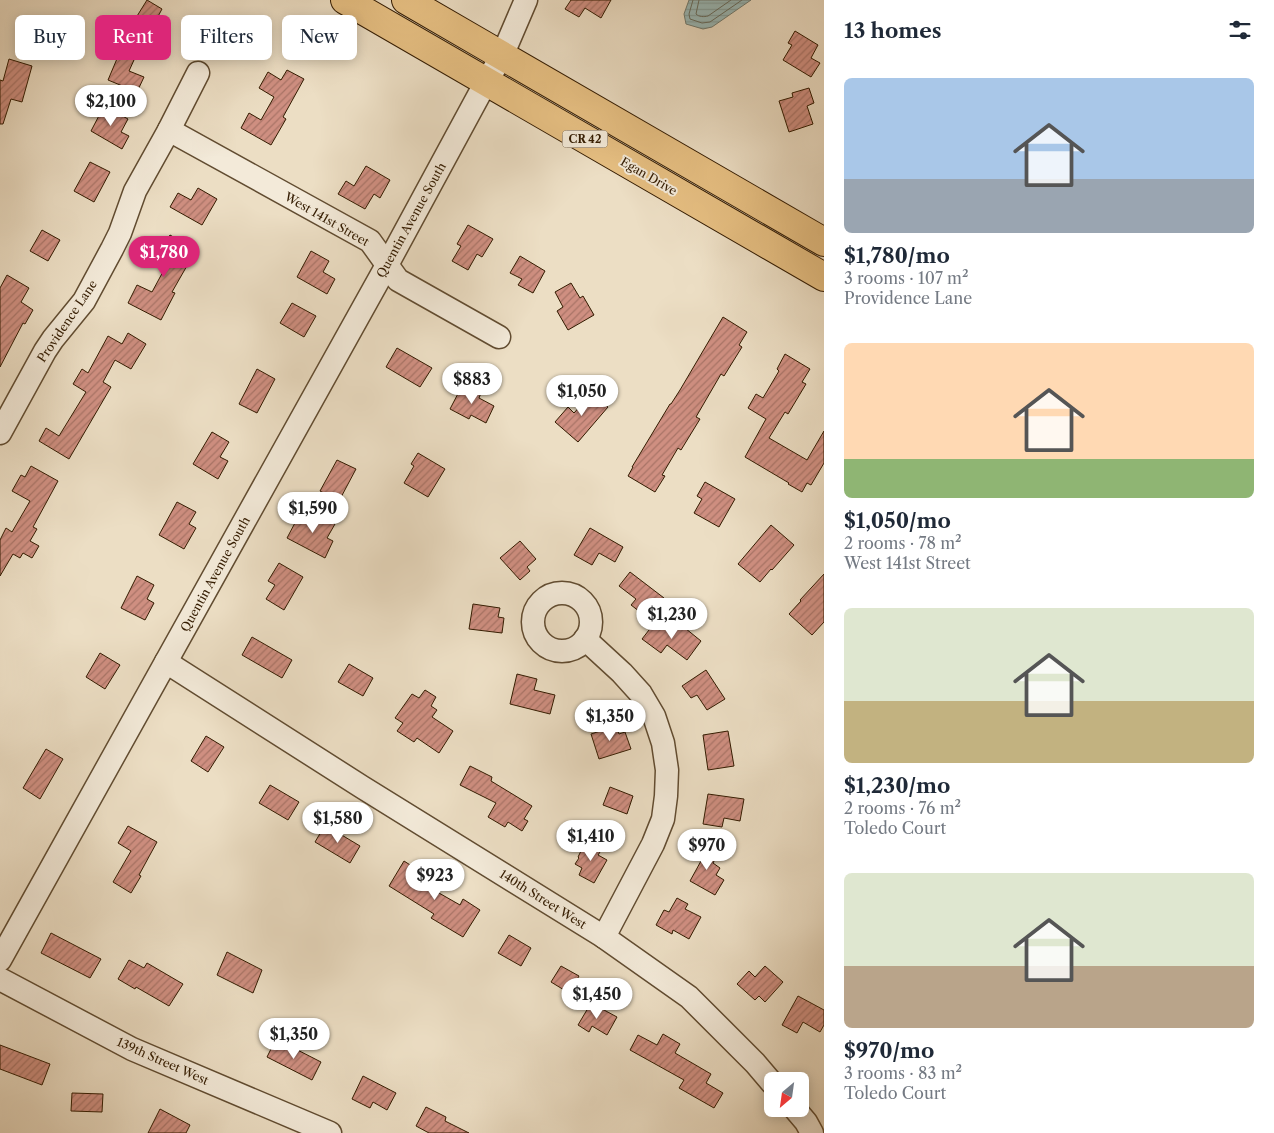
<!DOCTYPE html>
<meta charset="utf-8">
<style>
body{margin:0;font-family:"Libre Caslon Text",serif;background:#f6f6f7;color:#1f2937;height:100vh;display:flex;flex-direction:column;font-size:19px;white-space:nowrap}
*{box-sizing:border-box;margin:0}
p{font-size:16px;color:#747a83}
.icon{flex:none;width:28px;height:28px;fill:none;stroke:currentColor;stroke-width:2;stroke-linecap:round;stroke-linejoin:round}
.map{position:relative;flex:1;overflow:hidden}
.sheet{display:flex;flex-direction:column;background:#fff;width:450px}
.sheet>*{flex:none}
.banner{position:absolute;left:15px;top:15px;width:475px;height:45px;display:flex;gap:10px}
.needle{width:32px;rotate:209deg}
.tools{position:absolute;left:764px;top:1072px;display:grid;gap:10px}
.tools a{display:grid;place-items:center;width:45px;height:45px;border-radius:8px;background:#fff;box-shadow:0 2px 12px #0003;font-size:25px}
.price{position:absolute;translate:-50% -42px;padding:0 11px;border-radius:18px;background:#fff;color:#222;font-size:16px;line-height:32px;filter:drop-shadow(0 1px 2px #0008)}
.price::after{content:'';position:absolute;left:50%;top:30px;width:15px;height:11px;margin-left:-8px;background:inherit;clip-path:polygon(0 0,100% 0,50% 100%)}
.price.active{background:#db2777;color:#fff}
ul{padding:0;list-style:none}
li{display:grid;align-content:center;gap:10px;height:265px;padding:0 20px}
li span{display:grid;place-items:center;height:155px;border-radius:8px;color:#555}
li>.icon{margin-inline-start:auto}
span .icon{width:90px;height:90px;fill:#fffc;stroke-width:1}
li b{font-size:21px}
h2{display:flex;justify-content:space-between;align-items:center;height:60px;padding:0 20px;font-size:21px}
.tag{padding:0 18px;border-radius:8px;background:#fff;box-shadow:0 2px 12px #0003;font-size:18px;line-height:45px}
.tag.active{background:#db2777;color:#fff}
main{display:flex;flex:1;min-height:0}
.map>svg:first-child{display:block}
.water{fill:url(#water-rules);stroke:#717b70}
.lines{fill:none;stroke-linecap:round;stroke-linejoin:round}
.shore{stroke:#666b5d;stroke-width:1}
.building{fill:url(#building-hatch);stroke:#331b00}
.minor-casing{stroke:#614c31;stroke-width:25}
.highway-casing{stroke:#331b00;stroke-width:30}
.minor{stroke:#f3ead9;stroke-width:22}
.highway{stroke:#e6bf82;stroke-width:28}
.labels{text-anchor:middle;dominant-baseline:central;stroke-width:4;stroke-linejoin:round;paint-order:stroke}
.shield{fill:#f3ead9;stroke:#6d5941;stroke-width:1}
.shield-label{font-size:11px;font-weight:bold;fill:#331b00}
.street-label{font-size:12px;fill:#331b00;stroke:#f3ead9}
</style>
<main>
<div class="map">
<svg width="824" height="1133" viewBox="0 0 824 1133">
<defs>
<pattern id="water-rules" width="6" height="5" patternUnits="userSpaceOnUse" patternTransform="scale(1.25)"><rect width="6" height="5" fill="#9abbba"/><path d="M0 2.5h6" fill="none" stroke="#85a09e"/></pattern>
<pattern id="building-hatch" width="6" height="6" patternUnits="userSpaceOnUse" patternTransform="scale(1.25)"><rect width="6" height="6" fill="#cf8f81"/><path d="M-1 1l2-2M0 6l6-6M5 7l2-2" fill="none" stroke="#a97467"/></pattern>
</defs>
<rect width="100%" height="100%" fill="#ecdec4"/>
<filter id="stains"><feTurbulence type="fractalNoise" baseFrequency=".004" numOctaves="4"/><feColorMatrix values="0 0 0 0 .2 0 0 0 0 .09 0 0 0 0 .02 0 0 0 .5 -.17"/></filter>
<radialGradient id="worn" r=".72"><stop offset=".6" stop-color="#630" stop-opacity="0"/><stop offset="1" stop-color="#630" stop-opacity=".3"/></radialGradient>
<polygon class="water" points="689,0 751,0 712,27 703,29 686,24 684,14"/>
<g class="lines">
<g class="shore">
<polyline points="693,0 689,14 690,19 702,23 710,22 742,0"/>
<path d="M699 0 696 14C699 17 704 17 708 16L731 0"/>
</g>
</g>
<g class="building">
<polygon points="147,0 162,9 155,22 164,28 154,44 129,29"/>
<polygon points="571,0 611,0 601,18 585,8 579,17 565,9"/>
<polygon points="795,31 818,45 811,58 820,63 811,77 783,60 792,45 788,43"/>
<polygon points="119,54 134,60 129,71 144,77 137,92 108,80"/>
<polygon points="9,59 32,66 22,102 11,99 3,124 0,124 0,80 3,81"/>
<polygon points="287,70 304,79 283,117 286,119 271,145 241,128 249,113 261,120 274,97 259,88 268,72 281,80"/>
<polygon points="809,88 814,103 807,106 813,124 789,132 779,101 793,97 792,93"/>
<polygon points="104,106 128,119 121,132 129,136 122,149 91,131"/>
<polygon points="90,162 110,172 94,202 74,191"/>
<polygon points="366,166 390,180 380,198 374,194 365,209 338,194 346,181 354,186"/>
<polygon points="198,188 217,199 202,225 170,207 178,193 191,200"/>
<polygon points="468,225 493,239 482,257 477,254 468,270 452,261 461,246 457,244"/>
<polygon points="42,230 60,240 48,261 30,251"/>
<polygon points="170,235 196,250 172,292 175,293 161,320 128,303 137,285 152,292 165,268 151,260 159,246 162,248"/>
<polygon points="311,251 329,261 323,272 335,279 327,294 297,277"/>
<polygon points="520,256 545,271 533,293 518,285 522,279 510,273"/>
<polygon points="7,275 29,288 21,302 33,310 25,324 23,323 0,367 0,288"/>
<polygon points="571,283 580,298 583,296 594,315 568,330 557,311 563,307 555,292"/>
<polygon points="292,303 316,316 304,337 280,323"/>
<polygon points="723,317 747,332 739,345 742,347 724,376 721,374 696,417 700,419 681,450 678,448 662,475 665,476 655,492 628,476 633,467 632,467 670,404 671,404 680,390"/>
<polygon points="128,333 146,344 131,369 115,360 103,382 111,387 69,459 39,441 46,428 59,436 86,392 73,384 82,369 88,373 108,336 122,344"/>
<polygon points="397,348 432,368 420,387 386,367"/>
<polygon points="785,354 810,369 802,382 806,384 788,414 785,412 769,438 807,460 824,431 824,463 811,485 807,483 802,492 788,484 789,483 745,457 766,419 748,408 756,394 763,398 779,371 777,369"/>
<polygon points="257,369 275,379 257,413 239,404"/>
<polygon points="463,384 481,393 479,398 494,406 486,423 471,415 469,419 450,409"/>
<polygon points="592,393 608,407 578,442 555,422 568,407 574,413"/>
<polygon points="212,432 229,442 220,457 228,461 218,479 193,464"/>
<polygon points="418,453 445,469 428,497 404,483 414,466 411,464"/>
<polygon points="337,460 356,469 339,501 320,491"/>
<polygon points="31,466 58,481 33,527 37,529 30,541 39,546 32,558 23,553 20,558 13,554 0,576 0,540 6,528 12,532 30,501 12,491 21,475 25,477"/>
<polygon points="705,482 735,499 719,527 694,513 702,499 697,496"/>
<polygon points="177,502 196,512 189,524 196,528 184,549 159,535"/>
<polygon points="309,510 335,524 327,538 333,541 325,558 287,538 296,521 302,523"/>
<polygon points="771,525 794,545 772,570 771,569 760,582 738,564"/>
<polygon points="590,528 623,547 615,562 599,553 592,565 574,555"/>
<polygon points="520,541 536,559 527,567 530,571 520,580 500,558"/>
<polygon points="279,563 303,577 284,610 266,599 275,585 268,581"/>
<polygon points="630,572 664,598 648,618 631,605 636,599 619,586"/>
<polygon points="824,574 824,622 812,635 789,614 801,601 800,600"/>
<polygon points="137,576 154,585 147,599 154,603 145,620 121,608"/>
<polygon points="473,604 500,608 498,617 504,618 502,633 469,629"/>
<polygon points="656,621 673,633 680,624 701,641 687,660 667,645 661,653 642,639"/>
<polygon points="252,637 292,660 282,678 242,655"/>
<polygon points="100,653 120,665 105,689 86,677"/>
<polygon points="349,664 373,678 363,696 338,682"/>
<polygon points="706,670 725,699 707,710 697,695 691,698 682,686"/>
<polygon points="517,674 537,679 534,690 555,695 550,714 510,704"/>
<polygon points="425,690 436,697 431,706 437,710 432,717 453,731 439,753 417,738 414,742 397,731 403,723 395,718 412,694 419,698"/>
<polygon points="616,726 619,734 625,732 631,749 599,759 591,734"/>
<polygon points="728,731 734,766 708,770 703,735"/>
<polygon points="206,736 224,747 208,772 191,761"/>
<polygon points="46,749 63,759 40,799 23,788"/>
<polygon points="470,766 492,777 491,781 532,806 524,819 528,821 522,831 508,822 505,827 488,817 496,803 460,785"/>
<polygon points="270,785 299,802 288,820 259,803"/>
<polygon points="610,787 633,796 627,814 603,805"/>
<polygon points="708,794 744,799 740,821 724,818 722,827 703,824"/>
<polygon points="325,825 360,846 350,863 315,842"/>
<polygon points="128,826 157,842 139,875 141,876 131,893 113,882 131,851 118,843"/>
<polygon points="586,841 602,849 598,855 607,860 594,883 579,875 582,868 575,864 579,858 578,857"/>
<polygon points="701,844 718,854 713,863 720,868 716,875 724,880 715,895 690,881 701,861 693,857"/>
<polygon points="404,861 421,872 416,881 438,894 439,893 460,905 463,899 480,910 463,937 431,918 434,914 389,886"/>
<polygon points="677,898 688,904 685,909 701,917 689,939 673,930 672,934 656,925 664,910 669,912"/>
<polygon points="51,933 101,959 90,978 41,953"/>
<polygon points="509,935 531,948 521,966 498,953"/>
<polygon points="227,952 262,970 253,993 217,975"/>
<polygon points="129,960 144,968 147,963 183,984 169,1006 136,987 135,989 118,979"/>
<polygon points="561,966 579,976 569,993 551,982"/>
<polygon points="765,966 783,982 765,1002 759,996 755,1000 737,984 749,971 755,977"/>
<polygon points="798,996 824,1010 824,1025 820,1032 803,1022 797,1033 782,1025"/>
<polygon points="591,1003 617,1017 607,1035 592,1026 589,1032 578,1025"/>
<polygon points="663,1034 680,1044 675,1053 711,1074 706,1083 723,1093 714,1108 679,1088 684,1080 630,1050 638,1035 657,1045"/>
<polygon points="276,1039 321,1062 312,1080 267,1057"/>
<polygon points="0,1045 50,1064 42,1085 0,1069"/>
<polygon points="363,1076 396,1093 387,1110 373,1102 370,1108 352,1099"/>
<polygon points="72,1093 103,1094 102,1112 71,1111"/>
<polygon points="426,1107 446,1117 445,1121 469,1133 429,1133 416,1126"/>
<polygon points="160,1109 190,1125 186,1133 148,1133"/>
</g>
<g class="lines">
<g class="minor-casing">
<g id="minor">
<polyline points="169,130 370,241 398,280 499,337"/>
<polyline points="0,433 45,351 53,339 84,301 112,249 120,233 135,191 169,130 198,73"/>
<circle cx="562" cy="622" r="29"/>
<polyline points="585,639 622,673 641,694 654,716 663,743 667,770 666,796 663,819 653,844 604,937"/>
<polyline points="166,662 362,787 604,937 689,997 755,1063 772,1083"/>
<polyline points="0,960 387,265 486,82 502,56 526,0"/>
<polyline points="0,979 132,1049 330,1133"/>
<polyline points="795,1109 806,1122 812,1133"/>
</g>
</g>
<g class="highway-casing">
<g id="highway">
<polyline points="345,0 824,277"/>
<polyline points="406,0 824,242"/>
</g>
</g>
<use href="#minor" class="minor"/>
<use href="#highway" class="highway"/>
</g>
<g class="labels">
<rect class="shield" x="562.5" y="130.5" width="45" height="17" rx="4"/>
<g class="shield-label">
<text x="585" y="139">CR 42</text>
</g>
<g class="street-label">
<text transform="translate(649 176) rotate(30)">Egan Drive</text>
<text transform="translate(327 219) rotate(30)">West 141st Street</text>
<text transform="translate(411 220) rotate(-61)">Quentin Avenue South</text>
<text transform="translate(67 321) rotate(-56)">Providence Lane</text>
<text transform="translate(215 574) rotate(-61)">Quentin Avenue South</text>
<text transform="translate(543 899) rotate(32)">140th Street West</text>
<text transform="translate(163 1061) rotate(24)">139th Street West</text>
</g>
</g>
<rect width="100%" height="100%" filter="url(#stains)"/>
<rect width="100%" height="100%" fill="url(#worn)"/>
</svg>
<div class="tools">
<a><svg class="needle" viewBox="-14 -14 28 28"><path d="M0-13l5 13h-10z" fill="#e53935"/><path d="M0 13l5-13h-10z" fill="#747a83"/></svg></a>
</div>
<b class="price" style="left:111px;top:127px">$2,100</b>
<b class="price active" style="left:164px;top:278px">$1,780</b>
<b class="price" style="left:472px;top:405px">$883</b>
<b class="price" style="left:582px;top:417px">$1,050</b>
<b class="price" style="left:313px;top:534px">$1,590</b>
<b class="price" style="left:672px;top:640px">$1,230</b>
<b class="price" style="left:610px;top:742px">$1,350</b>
<b class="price" style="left:338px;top:844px">$1,580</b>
<b class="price" style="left:591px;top:862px">$1,410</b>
<b class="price" style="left:707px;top:871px">$970</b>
<b class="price" style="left:435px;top:901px">$923</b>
<b class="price" style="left:597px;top:1020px">$1,450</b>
<b class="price" style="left:294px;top:1060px">$1,350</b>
<div class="banner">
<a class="tag">Buy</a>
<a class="tag active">Rent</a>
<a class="tag">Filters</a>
<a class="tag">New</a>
</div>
</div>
<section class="sheet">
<h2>13 homes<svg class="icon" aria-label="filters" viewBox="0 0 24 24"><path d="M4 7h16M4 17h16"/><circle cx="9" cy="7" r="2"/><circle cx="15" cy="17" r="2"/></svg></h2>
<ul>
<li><span style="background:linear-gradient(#a9c7e8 65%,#9aa5b1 0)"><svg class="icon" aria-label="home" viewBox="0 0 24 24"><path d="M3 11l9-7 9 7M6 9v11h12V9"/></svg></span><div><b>$1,780/mo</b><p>3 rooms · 107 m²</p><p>Providence Lane</p></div></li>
<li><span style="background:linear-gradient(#ffd9b3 75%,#8fb573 0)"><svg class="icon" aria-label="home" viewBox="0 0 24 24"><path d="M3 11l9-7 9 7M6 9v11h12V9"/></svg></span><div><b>$1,050/mo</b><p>2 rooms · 78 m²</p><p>West 141st Street</p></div></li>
<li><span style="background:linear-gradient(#dfe7d0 60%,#c2b280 0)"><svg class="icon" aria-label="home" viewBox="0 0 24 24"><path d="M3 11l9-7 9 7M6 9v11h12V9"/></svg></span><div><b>$1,230/mo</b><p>2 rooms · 76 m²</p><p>Toledo Court</p></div></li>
<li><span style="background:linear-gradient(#dfe7d0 60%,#b9a48a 0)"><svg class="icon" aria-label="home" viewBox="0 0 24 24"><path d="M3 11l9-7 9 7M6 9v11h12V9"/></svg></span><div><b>$970/mo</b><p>3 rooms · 83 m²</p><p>Toledo Court</p></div></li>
</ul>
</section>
</main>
